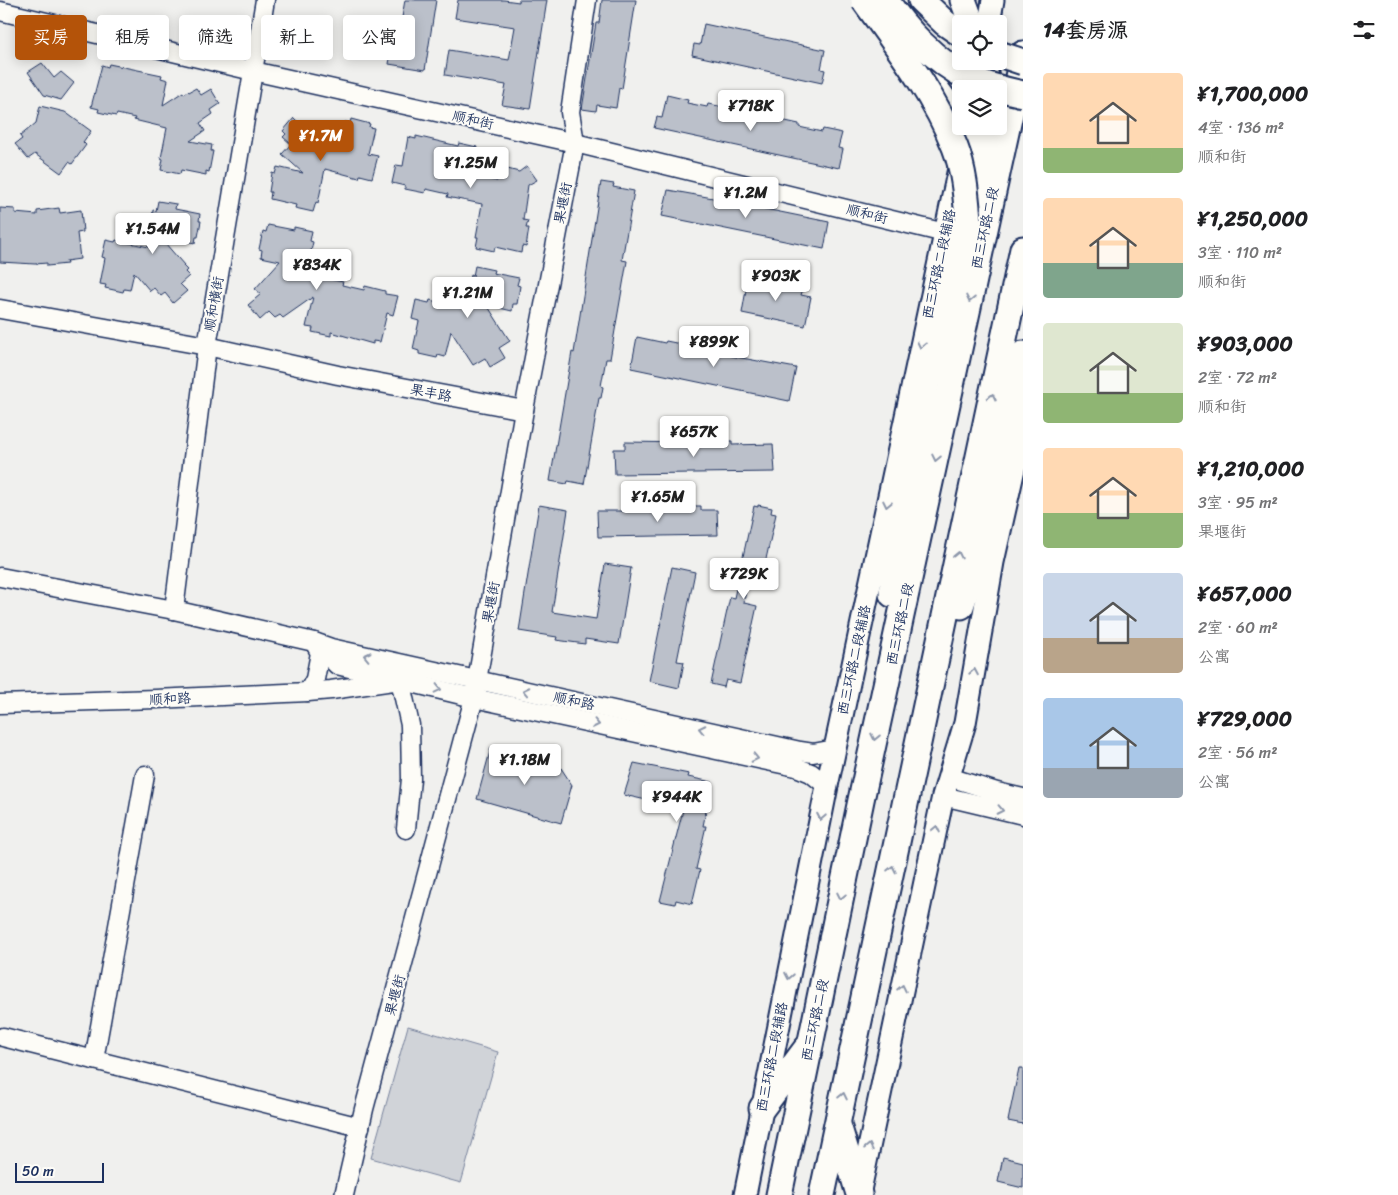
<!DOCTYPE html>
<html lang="zh">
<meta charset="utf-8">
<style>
body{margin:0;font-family:Sriracha,"LXGW WenKai TC",sans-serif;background:#f2f2f2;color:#202124;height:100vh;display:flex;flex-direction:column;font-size:19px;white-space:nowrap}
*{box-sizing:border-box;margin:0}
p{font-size:16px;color:#757577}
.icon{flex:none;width:28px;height:28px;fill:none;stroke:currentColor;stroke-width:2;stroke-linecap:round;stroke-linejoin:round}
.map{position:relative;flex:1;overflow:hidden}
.details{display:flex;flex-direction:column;background:#fff;width:375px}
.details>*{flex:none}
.top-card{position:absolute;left:15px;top:15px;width:475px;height:45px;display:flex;gap:10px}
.buttons{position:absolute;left:952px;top:15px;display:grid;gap:10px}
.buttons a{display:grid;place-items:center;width:55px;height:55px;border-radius:5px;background:#fff;box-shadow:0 2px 12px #0003;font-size:25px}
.scale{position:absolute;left:15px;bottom:12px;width:89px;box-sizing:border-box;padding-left:5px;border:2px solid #1b2f5e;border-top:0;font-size:14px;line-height:18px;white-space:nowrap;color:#1b2f5e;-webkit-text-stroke:4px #fdfcf7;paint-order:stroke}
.price{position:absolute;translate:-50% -42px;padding:0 11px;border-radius:5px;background:#fff;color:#222;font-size:16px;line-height:32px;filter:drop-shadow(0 1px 2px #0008)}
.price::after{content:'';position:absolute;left:50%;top:30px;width:15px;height:11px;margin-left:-8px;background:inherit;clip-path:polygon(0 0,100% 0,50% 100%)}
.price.current{background:#b45309;color:#fff}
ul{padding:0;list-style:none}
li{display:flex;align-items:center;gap:15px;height:125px;padding:0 20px}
li span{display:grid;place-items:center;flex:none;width:140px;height:100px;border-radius:5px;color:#555}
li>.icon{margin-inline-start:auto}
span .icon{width:60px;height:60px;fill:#fffc;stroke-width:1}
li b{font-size:21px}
h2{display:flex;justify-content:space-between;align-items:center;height:60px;padding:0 20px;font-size:21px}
.tag{padding:0 18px;border-radius:5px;background:#fff;box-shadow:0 2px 12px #0003;font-size:18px;line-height:45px}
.tag.current{background:#b45309;color:#fff}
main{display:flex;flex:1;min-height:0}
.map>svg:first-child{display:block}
.green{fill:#d0d3d8;stroke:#76819b}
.building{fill:#bbc0ca;stroke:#1b2f5e}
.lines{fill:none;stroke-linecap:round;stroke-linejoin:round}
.minor-casing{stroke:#1b2f5e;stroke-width:21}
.major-casing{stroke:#1b2f5e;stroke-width:25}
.highway-casing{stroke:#1b2f5e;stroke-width:29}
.minor{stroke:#fdfcf7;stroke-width:18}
.major{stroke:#fdfcf7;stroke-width:21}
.highway{stroke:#fdfcf7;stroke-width:25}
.highway-bridge-casing{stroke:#1b2f5e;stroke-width:29;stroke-linecap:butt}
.highway-bridge{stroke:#fdfcf7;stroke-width:25}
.oneway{stroke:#8c96aa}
.labels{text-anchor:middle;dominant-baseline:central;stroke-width:4;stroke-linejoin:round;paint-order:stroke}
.street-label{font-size:14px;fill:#1b2f5e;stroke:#fdfcf7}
</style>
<main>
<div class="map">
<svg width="1023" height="1195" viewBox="0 0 1023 1195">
<rect width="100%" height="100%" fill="#f0f0ee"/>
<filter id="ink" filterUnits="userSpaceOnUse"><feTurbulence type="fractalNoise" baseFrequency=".02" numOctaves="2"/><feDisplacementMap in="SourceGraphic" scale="10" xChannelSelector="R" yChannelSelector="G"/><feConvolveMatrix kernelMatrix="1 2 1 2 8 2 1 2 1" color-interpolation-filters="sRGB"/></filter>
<g filter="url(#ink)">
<polygon class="green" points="408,1026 498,1052 461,1183 371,1158"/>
<g class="building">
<polygon points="405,0 436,0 425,70 389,64 390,58 364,54 367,35 398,40"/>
<polygon points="458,0 504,0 519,2 519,0 547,0 530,109 502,105 506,85 445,75 449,50 509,60 515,27 455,18"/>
<polygon points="602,0 636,0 622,89 619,88 616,108 597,105 596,111 582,109 596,23 599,23"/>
<polygon points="704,24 825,50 821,69 825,70 822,83 692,55 694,44 700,45"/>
<polygon points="42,63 54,78 61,72 74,83 61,100 44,95 28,72"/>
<polygon points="109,64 162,75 161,78 168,80 163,105 183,92 184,94 188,91 189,92 196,88 201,95 211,89 220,104 211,110 213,114 200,123 205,131 190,141 212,145 211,151 213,151 209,172 206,171 206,175 181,170 180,174 161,170 163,159 161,158 167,128 134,120 135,118 117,114 116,116 98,112 99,109 91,107 102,65 108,67"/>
<polygon points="667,95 688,100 687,103 707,107 708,104 724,107 724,110 746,115 746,112 781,122 781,120 799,124 799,127 822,132 823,129 842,133 838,148 843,149 839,168 654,128 657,117 662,118"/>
<polygon points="40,106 65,112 91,131 83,142 86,145 72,164 69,162 61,173 35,154 28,159 15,144 22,139 20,136 36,123"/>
<polygon points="294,118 301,125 303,123 311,130 314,127 338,148 345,122 350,123 351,119 370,124 369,127 374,128 368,154 378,156 372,178 360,175 359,178 325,169 318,203 316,202 313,212 295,208 296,205 270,199 271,192 269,192 272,173 275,174 277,167 303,173 282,154 291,144 283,137 286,134 283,131"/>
<polygon points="416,136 458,146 459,143 477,147 476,150 483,151 478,177 497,181 500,167 519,172 527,166 537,180 528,185 523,220 528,221 526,228 529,228 526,247 522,246 521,253 495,247 494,251 476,247 478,237 476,237 482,204 447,197 448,194 426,189 425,193 405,189 405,186 392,183 396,165 403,166 408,137 416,139"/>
<polygon points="601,182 614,184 613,187 634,191 622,260 627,261 610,359 606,359 601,386 603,387 601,398 599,398 584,484 568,481 567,484 550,481 572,352 574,353"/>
<polygon points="668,190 741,203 741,204 829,222 824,249 662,216"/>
<polygon points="158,201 176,204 175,209 200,214 199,221 201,221 198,237 196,237 195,243 159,236 184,265 183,266 187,270 185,272 189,276 180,284 187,291 173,303 165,293 161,296 154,288 150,291 134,272 130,290 124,289 123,292 105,288 106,285 100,284 105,258 102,257 106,240 115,242 116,240 149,247 153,210 156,211"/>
<polygon points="0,208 15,209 15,213 37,215 37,211 59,208 60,213 81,210 83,232 77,233 80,259 66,261 67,264 47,266 47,263 35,264 0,262"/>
<polygon points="268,225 294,230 294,227 312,231 310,241 313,242 306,274 343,282 342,285 364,290 365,286 385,291 385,294 398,296 393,315 387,313 380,342 373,341 373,344 331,332 331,336 312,332 313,328 306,327 313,297 283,318 280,315 275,318 269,312 260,320 248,305 261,294 255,289 280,261 261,257 262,250 259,249 263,231 266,232"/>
<polygon points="475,266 494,270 493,273 519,278 517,285 520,286 517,304 513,304 512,311 487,305 510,341 499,348 505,358 490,367 485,358 473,365 451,331 445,357 438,355 437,358 419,354 419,351 413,349 419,321 412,319 416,300 429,303 430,300 464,308 471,275 473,276"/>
<polygon points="750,279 803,289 801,295 811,297 805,326 742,313 747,284 749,284"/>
<polygon points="637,337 665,343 666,341 731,354 731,356 796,368 789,401 631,368"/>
<polygon points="695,441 732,441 732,445 773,444 775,472 615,474 614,449 625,449 625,442 695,443"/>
<polygon points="539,505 568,510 552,612 596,619 605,564 631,568 619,644 585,639 585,644 556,640 557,637 519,631"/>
<polygon points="758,505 772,508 771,513 776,514 760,586 747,583 744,603 757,606 740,683 726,680 724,687 711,684 730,597 734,598 754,506 758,507"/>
<polygon points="680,506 701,506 701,510 717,510 718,535 598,537 597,511 638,511 638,509 680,508"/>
<polygon points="672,567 695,572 677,661 684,662 679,688 649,681"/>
<polygon points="491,748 561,768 572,785 561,823 477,799"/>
<polygon points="634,763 689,774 688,777 712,782 703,826 706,826 696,869 700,870 692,904 676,900 675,904 660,901 684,806 665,802 664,804 624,795"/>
<polygon points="1019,1068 1023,1068 1023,1124 1008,1121"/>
<polygon points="1003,1157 1023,1162 1023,1188 998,1182"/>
</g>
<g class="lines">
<g class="minor-casing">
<g id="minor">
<polyline points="0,11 253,71 575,143 945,233"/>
<polyline points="0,309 207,346 338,375 524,410"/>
<polyline points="0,577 174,610 314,642 331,648 800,751 813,753 835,749"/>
<polyline points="174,610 207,346 265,0"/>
<polyline points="316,644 337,665 474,698 796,767 811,773 827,786"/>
<polyline points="308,692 315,679 320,653 314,642"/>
<polyline points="0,704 156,699 308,692 331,690 400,680 410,725 411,779 406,829"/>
<polyline points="949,777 997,792 1023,798"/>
<polyline points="943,796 1023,815"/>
<polyline points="3,1037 360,1127"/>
<polyline points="94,1060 145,775"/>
<polyline points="344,1195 364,1109 474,698 524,410 575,143 570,112 587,0"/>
</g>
</g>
<g class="major-casing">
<g id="major">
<polyline points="989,24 993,0"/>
<polyline points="926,72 961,119"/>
<polyline points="745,1195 827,786 968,126"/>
<polyline points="859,1195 943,796 965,723 993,562 1023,429"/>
</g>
</g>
<g class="highway-casing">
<g id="highway">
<polyline points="921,0 945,23 961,34"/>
<polyline points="963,0 972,24"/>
<polyline points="983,61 988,89"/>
<polyline points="892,594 897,546 926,386 968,219 984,148 986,126"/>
<path d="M961 606C989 524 1006 439 1023 354"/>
<polyline points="762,1108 806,1049"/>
<polyline points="838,1125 859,1194"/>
<polyline points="779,1195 861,800 1023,54"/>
<polyline points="822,1195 1023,249"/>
</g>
</g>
<use href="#minor" class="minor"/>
<use href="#major" class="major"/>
<use href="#highway" class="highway"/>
<g class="highway-bridge-casing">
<g id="highway-bridge">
<path d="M864 0C897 46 934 94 955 147 964 170 966 195 968 219"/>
<path d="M886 0C904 28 937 63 967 77 985 85 1004 90 1023 94"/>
<polyline points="999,54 1023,62"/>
</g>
</g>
<use href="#highway-bridge" class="highway-bridge"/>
</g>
<defs><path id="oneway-chevron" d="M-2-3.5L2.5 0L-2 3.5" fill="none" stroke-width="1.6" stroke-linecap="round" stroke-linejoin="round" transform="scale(1.25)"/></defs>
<g class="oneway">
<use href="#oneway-chevron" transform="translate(970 299) rotate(102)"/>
<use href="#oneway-chevron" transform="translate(921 345) rotate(102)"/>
<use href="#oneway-chevron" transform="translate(992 397) rotate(-78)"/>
<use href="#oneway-chevron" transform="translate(936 458) rotate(102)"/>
<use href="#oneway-chevron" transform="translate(887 504) rotate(102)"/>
<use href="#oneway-chevron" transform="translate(958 555) rotate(-78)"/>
<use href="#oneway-chevron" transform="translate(367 656) rotate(-167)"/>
<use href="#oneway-chevron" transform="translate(974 672) rotate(-80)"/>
<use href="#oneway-chevron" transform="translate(438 689) rotate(13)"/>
<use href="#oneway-chevron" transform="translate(526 691) rotate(-168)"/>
<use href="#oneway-chevron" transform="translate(596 724) rotate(12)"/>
<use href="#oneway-chevron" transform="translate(702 729) rotate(-168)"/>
<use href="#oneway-chevron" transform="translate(875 737) rotate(102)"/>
<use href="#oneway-chevron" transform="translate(755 758) rotate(12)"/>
<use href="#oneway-chevron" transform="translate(1000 810) rotate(12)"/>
<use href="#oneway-chevron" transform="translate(821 817) rotate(101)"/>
<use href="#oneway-chevron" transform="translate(936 829) rotate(-78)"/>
<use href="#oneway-chevron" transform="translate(892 869) rotate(-78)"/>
<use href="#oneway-chevron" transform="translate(841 896) rotate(102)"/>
<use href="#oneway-chevron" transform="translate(789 976) rotate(101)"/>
<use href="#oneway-chevron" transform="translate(902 988) rotate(-78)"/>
<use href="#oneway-chevron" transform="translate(843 1096) rotate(-78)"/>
<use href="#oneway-chevron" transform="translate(869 1147) rotate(-78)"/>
</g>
</g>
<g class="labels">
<g class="street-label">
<text transform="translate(473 120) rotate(13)">顺和街</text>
<text transform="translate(563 203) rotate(-79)">果堰街</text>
<text transform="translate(867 214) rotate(14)">顺和街</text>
<text transform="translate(985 228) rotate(-78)">西三环路二段</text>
<text transform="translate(939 264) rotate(-78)">西三环路二段辅路</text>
<text transform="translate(214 304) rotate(-80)">顺和横街</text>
<text transform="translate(431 393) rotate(11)">果丰路</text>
<text transform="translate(491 602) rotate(-80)">果堰街</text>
<text transform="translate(900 624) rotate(-78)">西三环路二段</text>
<text transform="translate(854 660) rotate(-78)">西三环路二段辅路</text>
<text transform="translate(170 699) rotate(-3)">顺和路</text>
<text transform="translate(574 701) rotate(12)">顺和路</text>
<text transform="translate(395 995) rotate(-75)">果堰街</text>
<text transform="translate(815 1020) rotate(-78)">西三环路二段</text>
<text transform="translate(772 1057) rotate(-79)">西三环路二段辅路</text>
</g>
</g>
</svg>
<div class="buttons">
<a><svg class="icon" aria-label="locate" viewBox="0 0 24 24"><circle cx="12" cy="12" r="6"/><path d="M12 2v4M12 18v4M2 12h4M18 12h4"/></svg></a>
<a><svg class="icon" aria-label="layers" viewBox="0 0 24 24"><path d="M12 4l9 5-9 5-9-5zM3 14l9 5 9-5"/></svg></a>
</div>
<div class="scale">50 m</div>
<b class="price" style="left:751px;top:132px">¥718K</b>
<b class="price current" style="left:321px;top:162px">¥1.7M</b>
<b class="price" style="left:471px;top:189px">¥1.25M</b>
<b class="price" style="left:746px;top:219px">¥1.2M</b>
<b class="price" style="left:153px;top:255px">¥1.54M</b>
<b class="price" style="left:317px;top:291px">¥834K</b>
<b class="price" style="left:776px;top:302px">¥903K</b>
<b class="price" style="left:468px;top:319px">¥1.21M</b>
<b class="price" style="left:714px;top:368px">¥899K</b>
<b class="price" style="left:694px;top:458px">¥657K</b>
<b class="price" style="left:658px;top:523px">¥1.65M</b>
<b class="price" style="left:744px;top:600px">¥729K</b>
<b class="price" style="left:525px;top:786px">¥1.18M</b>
<b class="price" style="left:677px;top:823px">¥944K</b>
<div class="top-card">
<a class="tag current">买房</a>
<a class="tag">租房</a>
<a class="tag">筛选</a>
<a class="tag">新上</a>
<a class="tag">公寓</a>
</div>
</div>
<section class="details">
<h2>14套房源<svg class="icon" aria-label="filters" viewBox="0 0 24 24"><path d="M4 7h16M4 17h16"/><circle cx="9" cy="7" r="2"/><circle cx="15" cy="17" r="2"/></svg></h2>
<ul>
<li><span style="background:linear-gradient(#ffd9b3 75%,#8fb573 0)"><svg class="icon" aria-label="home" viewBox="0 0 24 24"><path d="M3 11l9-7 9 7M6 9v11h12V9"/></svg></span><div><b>¥1,700,000</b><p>4室 · 136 m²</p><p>顺和街</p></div></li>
<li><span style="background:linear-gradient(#ffd9b3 65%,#7fa58c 0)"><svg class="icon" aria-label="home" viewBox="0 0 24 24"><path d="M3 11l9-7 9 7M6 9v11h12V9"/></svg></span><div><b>¥1,250,000</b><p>3室 · 110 m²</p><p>顺和街</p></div></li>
<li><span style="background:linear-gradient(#dfe7d0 70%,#8fb573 0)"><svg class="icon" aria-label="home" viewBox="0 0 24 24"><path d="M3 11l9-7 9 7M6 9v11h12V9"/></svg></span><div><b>¥903,000</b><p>2室 · 72 m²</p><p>顺和街</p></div></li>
<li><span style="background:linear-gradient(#ffd9b3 65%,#8fb573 0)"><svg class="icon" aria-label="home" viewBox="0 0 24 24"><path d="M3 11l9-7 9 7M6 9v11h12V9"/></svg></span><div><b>¥1,210,000</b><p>3室 · 95 m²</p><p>果堰街</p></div></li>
<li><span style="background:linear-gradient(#c9d6e8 65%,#b9a48a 0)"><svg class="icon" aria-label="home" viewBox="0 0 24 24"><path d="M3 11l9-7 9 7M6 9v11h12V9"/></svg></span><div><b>¥657,000</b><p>2室 · 60 m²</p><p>公寓</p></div></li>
<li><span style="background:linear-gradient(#a9c7e8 70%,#9aa5b1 0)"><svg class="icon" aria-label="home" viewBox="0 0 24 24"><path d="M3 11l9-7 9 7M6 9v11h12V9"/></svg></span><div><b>¥729,000</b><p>2室 · 56 m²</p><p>公寓</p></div></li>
</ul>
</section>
</main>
